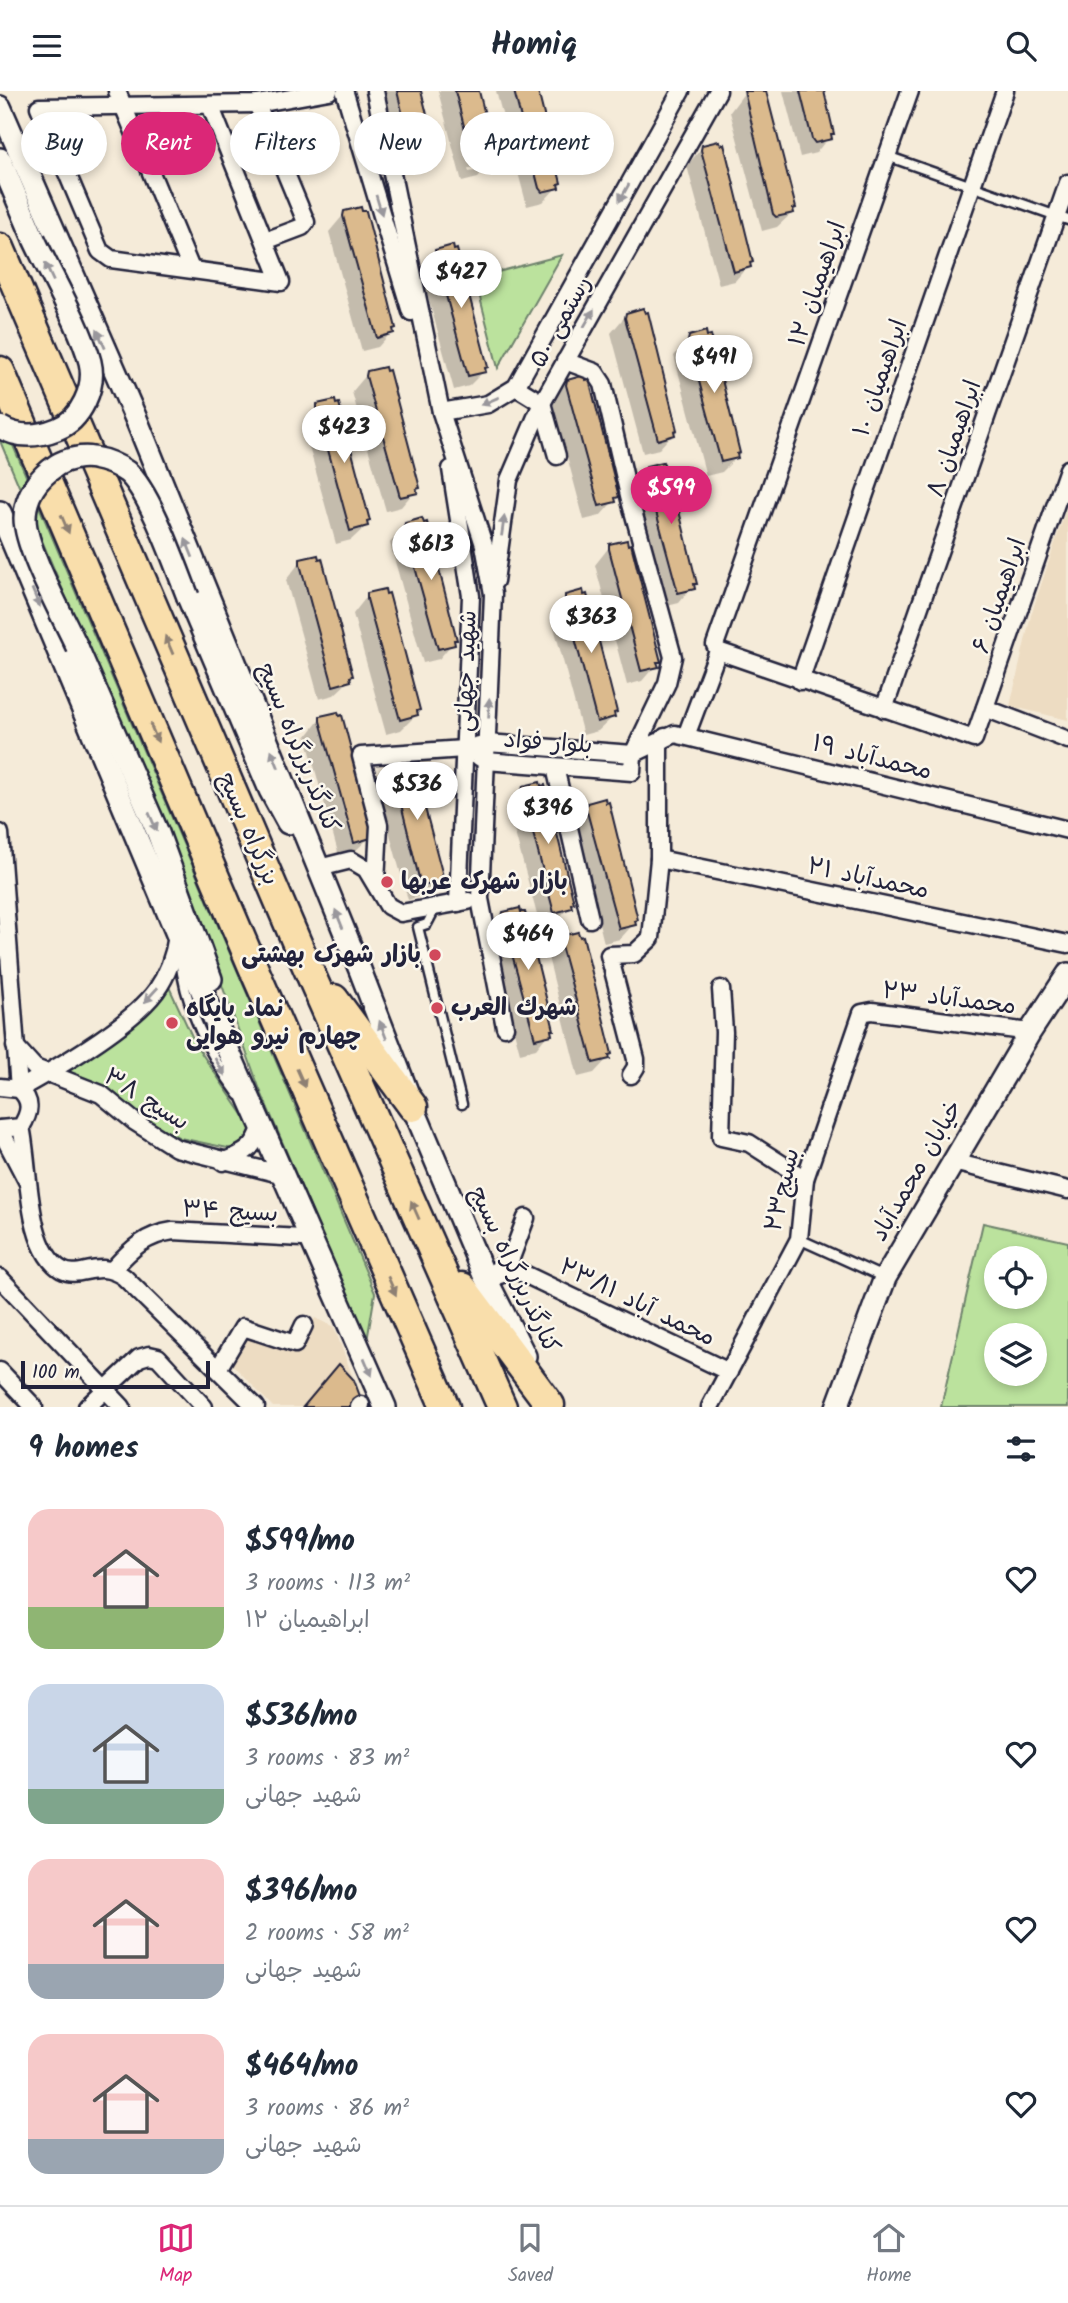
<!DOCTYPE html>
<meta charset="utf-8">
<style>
body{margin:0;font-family:Kalam,"Playpen Sans Arabic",sans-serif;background:#f6f6f7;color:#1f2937;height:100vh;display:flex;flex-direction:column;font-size:26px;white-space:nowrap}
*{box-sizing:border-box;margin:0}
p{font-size:23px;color:#747a83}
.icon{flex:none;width:38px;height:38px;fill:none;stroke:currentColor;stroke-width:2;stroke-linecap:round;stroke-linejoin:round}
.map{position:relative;height:1316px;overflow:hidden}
.drawer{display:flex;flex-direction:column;background:#fff;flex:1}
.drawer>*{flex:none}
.hud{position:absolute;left:21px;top:21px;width:700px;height:63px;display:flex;gap:14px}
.controls{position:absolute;left:984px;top:1155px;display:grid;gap:14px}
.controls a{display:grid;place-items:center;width:63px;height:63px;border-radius:50%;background:#fff;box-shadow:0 4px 10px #0003;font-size:35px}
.scale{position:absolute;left:21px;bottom:18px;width:189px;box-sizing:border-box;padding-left:7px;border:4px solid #22223b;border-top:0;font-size:19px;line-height:24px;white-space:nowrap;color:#22223b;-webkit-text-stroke:5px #fbf7ec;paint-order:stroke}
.price{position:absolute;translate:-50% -60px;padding:0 16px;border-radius:24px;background:#fff;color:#222;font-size:23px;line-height:46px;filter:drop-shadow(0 2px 4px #0008)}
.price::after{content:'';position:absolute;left:50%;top:42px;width:21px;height:16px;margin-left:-10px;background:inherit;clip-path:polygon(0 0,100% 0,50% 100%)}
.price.on{background:#db2777;color:#fff}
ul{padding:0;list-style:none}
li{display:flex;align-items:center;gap:21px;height:175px;padding:0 28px}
li span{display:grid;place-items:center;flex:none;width:196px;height:140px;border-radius:21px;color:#555}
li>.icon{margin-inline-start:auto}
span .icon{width:84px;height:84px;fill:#fffc;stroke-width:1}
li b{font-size:30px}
h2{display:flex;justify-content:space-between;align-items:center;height:84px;padding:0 28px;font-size:30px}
.pill{padding:0 24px;border-radius:32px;background:#fff;box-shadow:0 4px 10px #0003;font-size:24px;line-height:63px}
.pill.on{background:#db2777;color:#fff}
header{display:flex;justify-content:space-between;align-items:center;height:91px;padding:0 28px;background:#fff;font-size:32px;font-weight:600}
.tabs{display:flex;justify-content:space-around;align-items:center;height:98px;border-top:2px solid #e0e1e3;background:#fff;font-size:19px;color:#747a83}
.tabs a{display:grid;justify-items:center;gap:4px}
.tabs .on{color:#db2777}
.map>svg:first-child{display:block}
.built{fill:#eddcc2}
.green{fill:#bbe29d;stroke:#6e826c;stroke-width:2;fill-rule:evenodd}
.shadow{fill:#0003;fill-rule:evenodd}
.building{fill:#dbba8d;stroke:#22223b;stroke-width:2}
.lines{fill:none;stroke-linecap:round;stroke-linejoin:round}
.lane-casing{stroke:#22223b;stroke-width:13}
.street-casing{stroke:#22223b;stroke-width:21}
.secondary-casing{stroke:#22223b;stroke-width:26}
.highway-casing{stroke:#22223b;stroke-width:33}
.lane{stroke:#fbf7ec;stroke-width:8}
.street{stroke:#fbf7ec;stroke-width:16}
.secondary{stroke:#fbf7ec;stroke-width:21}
.highway{stroke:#f9deab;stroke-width:28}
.secondary-bridge-casing{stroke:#22223b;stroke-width:26;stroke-linecap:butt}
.secondary-bridge{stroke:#fbf7ec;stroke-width:21}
.oneway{fill:#99979c}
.oneway2{fill:#8e8073}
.poi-dot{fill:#d1495b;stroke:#fbf7ec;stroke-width:2.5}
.labels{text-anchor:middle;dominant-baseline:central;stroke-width:5;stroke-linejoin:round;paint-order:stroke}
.street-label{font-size:24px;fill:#22223b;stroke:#fbf7ec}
.poi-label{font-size:24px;font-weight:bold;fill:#22223b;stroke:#fbf7ec;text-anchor:start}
</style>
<header><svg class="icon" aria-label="menu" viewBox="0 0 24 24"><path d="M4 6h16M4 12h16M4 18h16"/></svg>Homiq<svg class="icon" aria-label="search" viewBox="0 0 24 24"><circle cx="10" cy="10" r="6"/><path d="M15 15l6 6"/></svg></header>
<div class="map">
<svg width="1068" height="1316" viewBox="0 0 1068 1316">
<rect width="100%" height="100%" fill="#f5ebd9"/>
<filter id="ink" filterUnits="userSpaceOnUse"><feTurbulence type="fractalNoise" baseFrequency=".0143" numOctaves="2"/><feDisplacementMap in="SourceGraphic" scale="14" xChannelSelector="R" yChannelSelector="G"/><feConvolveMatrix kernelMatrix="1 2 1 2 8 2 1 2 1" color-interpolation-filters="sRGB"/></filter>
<g filter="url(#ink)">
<g class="built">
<polygon points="1068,413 1068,629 1010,615 1031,524"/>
<polygon points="315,1227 334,1236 361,1308 354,1316 273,1316 231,1272 245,1243 297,1260"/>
</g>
<g class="green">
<polygon points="562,164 498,277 475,187"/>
<polygon points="0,324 375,1202 367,1250 260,999 177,770 0,350"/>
<polygon points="169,896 196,954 252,1037 250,1051 237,1059 180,1047 59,984 135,929"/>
<path d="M983 1132 1068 1151V1316H941ZM1034 1167V1206H996V1167ZM1034 1244V1283H996V1244Z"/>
</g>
<g class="shadow">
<polygon points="380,0 419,0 428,48 413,62 398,66"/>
<path d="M438 0H478L495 68 478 87 462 91ZM481 75V79L469 81 468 78Z"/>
<polygon points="496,0 536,0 557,96 543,111 527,115"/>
<polygon points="761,0 792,122 777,136 762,140 730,21 745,1"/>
<polygon points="783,0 822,0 832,42 816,62 800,66"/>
<polygon points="703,55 751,171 735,190 719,194 687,75"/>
<polygon points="345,122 395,237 378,256 362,260 329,141"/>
<polygon points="436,161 484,280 469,295 454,299 421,180"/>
<polygon points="627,223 676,339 659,358 643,362 611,242"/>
<polygon points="690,246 736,367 722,381 706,385 674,265"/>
<polygon points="368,282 418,396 401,416 386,420 352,301"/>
<polygon points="568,290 617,406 600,425 584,429 552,309"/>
<polygon points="318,315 366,435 351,449 336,453 303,334"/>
<polygon points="647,377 696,492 679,512 663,516 632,392"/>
<polygon points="406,433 456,548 439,568 423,572 390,452"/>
<polygon points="610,455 659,570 642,590 627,594 595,474"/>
<polygon points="301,470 349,590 334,604 319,608 286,489"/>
<polygon points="368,504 416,624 401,639 386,643 353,523"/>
<polygon points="566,505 613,626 598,640 583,644 551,525"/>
<polygon points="321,627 369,747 354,761 339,765 306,646"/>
<polygon points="391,670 439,790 424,804 408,809 375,689"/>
<polygon points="523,697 572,812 555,832 540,835 508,716"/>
<polygon points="588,713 637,829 620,848 604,852 573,728"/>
<polygon points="504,823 552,938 536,958 520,962 488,842"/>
<polygon points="562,847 608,967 594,982 578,986 547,862"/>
</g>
<g class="building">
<polygon points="397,0 421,0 432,43 429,44 430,48 412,53 409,49"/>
<polygon points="455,0 479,0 496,68 493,69 494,73 477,78 474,74"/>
<polygon points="514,0 538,0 561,92 558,93 559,97 542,101 539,97"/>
<polygon points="744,0 766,0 796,117 793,118 794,122 776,126 773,123"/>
<polygon points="800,0 824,0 834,43 831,43 832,48 815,52 812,48"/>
<polygon points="719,50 721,54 724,53 753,171 750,172 751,176 734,181 701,59 702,54"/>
<polygon points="361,116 362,120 366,120 396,237 393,238 394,242 377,247 343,125 344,120"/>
<polygon points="453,154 454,159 457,158 488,276 485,277 486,281 468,285 435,164 435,159"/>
<polygon points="643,217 645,222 648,221 677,339 674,340 675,344 658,349 625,227 626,222"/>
<polygon points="706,240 707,245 711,244 740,362 737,363 738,367 721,371 688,250 689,245"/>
<polygon points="385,276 386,280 389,279 420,397 416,398 418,402 400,406 366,285 367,280"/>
<polygon points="585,284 586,289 589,288 619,406 615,407 616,411 599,415 566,294 567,289"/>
<polygon points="335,309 336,313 339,312 370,430 367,431 368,435 350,440 317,318 317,313"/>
<polygon points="663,371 665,375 668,375 697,493 694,493 695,498 678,502 645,380 646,375"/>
<polygon points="422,427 424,432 427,431 457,549 454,549 455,554 438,558 404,437 405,432"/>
<polygon points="627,449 628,454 631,453 661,571 657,571 659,576 641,580 609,458 609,453"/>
<polygon points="318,464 319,468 322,467 353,585 350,586 351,590 333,595 300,473 300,468"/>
<polygon points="385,498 386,503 389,502 420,619 417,620 418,624 400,629 367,508 367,502"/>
<polygon points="583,499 584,504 587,503 617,621 614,622 615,626 597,631 565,509 565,504"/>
<polygon points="338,621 339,625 342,624 373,742 370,743 371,747 354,752 320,630 320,625"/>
<polygon points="390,668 412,668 443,785 440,786 441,790 423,795 420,791"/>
<polygon points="540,691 541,695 545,694 574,812 571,813 572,817 554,822 522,700 523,695"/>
<polygon points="605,707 606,712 609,711 638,829 635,830 636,834 619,838 586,717 587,712"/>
<polygon points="520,817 521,821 525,821 554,939 551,939 552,944 535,948 502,826 503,821"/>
<polygon points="578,841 580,846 583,845 612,963 609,964 610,968 593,972 560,851 561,845"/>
<polygon points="339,1273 354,1289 361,1308 354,1316 303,1316"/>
</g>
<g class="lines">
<g class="lane-casing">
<g id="lane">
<polyline points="887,65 1068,129"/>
<polyline points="436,816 427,833 418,836 462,1013"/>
<path d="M180 867C184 915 210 966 239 1004"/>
<polyline points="799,1148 885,1187"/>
</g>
</g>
<g class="street-casing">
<g id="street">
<polyline points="117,0 191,178"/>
<polyline points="375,0 441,321 484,454 493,503 480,808 505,936"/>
<polyline points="345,2 411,221"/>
<polyline points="257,13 306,131 302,136 265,150"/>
<polyline points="210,14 281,191 111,168 100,160 39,16 257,13 329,0"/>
<polyline points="516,296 542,312 557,365"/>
<polyline points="441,321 488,313 516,296 681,0"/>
<polyline points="451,378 471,505 458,812"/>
<polyline points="495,490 509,389 542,312 718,0"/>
<polyline points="718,560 974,648 1068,378"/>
<polyline points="800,590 1005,0"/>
<polyline points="985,617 1068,649"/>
<polyline points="884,618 1068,92"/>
<polyline points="686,645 718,560 715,554 910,0"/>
<polyline points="633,663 675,643 1068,739"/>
<polyline points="479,666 486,670 632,681 633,663 667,592 673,566 631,413 603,293 595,281 565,270"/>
<polyline points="555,676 590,828"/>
<path d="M0 742 19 998C57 977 131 934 156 900 168 883 174 866 177 845"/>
<polyline points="659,768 1068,853"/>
<polyline points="319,777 351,769 366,778 388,815 401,822 468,810"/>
<polyline points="376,791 379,734 361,665 464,658 487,652 633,663"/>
<polyline points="721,898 724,941 721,1046 749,1052 805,1088"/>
<polyline points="15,955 35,977 101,1003 135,1031 176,1057 284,1084"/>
<polyline points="631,984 636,976 636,968 609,864 634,863 651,847 659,768 659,653 665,646"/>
<path d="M0 996 19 998C33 1010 30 1022 21 1036L0 1038"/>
<path d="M21 1036C30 1074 25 1158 62 1179 81 1189 97 1167 124 1186L256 1316"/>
<polyline points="0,1038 27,1090"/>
<path d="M223 1071C246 1062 255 1057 262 1034"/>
<polyline points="953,1071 1068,1099"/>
<path d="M113 1178C131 1158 145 1144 173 1140L302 1147"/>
<polyline points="493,1182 511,1167 526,1127"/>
<polyline points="0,1187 122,1316"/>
<polyline points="486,1188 516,1179 729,1281"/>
<polyline points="218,1278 243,1236 295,1253 304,1234"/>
<polyline points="0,1280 34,1316"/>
<polyline points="87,1316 139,1267 149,1264 158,1266 204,1316"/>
<polyline points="359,1316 361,1314"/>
<polyline points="710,1316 799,1148 805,1088 862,922 872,920 1030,941"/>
</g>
</g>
<g class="secondary-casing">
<g id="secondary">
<polyline points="0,16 137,330 360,879 413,1016 483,1182 525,1265"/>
<polyline points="0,68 34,148"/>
<polyline points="0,421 177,843 385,1316"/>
<polyline points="188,506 270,699 288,732"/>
<polyline points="77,556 158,742 211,888"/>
<polyline points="837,1316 885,1187 1030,941 1068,883"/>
</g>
</g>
<g class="highway-casing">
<g id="highway">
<polyline points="0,157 302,864 502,1316"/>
<polyline points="0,280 256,883 445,1316"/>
<polyline points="334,908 413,1016"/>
<polyline points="462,1196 550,1314"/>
</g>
</g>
<use href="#lane" class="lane"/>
<use href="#street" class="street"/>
<use href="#secondary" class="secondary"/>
<use href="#highway" class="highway"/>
<g class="secondary-bridge-casing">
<g id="secondary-bridge">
<path d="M0 336C18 347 37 346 57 338 81 329 96 296 90 271 81 236 50 183 34 148"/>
<path d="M77 556C63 525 25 458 25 427 25 404 39 386 57 374 67 368 82 365 93 367 106 369 116 373 127 381 150 400 176 476 188 506"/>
</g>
</g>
<use href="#secondary-bridge" class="secondary-bridge"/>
</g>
<defs><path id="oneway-solid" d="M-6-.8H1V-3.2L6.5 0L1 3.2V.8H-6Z" transform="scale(1.75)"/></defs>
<g class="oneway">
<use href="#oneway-solid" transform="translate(624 102) rotate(119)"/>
<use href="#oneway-solid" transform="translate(379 114) rotate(73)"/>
<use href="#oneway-solid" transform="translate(49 181) rotate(-115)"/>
<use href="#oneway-solid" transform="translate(589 227) rotate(-60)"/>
<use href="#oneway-solid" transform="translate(101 248) rotate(-114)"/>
<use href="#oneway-solid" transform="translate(490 310) rotate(157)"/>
<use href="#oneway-solid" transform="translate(503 435) rotate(-82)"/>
<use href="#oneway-solid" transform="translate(189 457) rotate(-112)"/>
<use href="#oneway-solid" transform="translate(36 507) rotate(67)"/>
<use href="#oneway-solid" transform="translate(489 617) rotate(-88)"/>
<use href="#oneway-solid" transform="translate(275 668) rotate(-112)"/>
<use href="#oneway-solid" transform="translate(153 731) rotate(66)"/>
<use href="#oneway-solid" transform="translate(339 828) rotate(-112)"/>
<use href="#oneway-solid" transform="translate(151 904) rotate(132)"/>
<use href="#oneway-solid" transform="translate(383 939) rotate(-111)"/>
<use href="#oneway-solid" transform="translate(220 976) rotate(60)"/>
<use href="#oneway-solid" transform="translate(368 1276) rotate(67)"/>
</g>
<g class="oneway2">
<use href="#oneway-solid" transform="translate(65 433) rotate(67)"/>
<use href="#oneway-solid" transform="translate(169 554) rotate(-113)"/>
<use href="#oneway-solid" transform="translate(154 642) rotate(67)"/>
<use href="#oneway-solid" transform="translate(301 987) rotate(66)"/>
<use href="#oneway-solid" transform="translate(415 1119) rotate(-114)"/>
<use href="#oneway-solid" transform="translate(392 1195) rotate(66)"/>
</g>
</g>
<g class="poi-dot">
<circle cx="387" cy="791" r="7"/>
<circle cx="435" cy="864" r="7"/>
<circle cx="437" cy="917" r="7"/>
<circle cx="172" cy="932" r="7"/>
</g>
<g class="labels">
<g class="street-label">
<text transform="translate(818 193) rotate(-71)">ابراهیمیان ۱۲</text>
<text transform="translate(561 231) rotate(-61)">رستمی ۵۰</text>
<text transform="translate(881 287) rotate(-71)">ابراهیمیان ۱۰</text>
<text transform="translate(955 348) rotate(-71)">ابراهیمیان ۸</text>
<text transform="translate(1000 505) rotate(-71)">ابراهیمیان ۶</text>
<text transform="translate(467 580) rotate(-88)">شهید جهانی</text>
<text transform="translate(548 652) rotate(4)">بلوار فواد</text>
<text transform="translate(298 657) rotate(68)">کنارگذربزرگراه بسیج</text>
<text transform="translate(872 667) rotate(14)">محمدآباد ۱۹</text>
<text transform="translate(248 738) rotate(67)">بزرگراه بسیج</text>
<text transform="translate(868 788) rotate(12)">محمدآباد ۲۱</text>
<text transform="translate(949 908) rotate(7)">محمدآباد ۲۳</text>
<text transform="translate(146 1009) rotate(32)">بسیج ۳۸</text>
<text transform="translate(917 1080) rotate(-60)">خیابان محمدآباد</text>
<text transform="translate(783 1099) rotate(-77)">بسیج۲۳</text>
<text transform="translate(230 1121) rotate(3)">بسیج ۳۴</text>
<text transform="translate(514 1179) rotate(65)">کنارگذربزرگراه بسیج</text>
<text transform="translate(637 1212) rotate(26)">محمد آباد ۲۳/۱۱</text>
</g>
<g class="poi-label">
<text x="401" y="791">بازار شهرک عربها</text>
<text x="421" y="864" text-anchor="end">بازار شهرک بهشتی</text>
<text x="451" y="917">شهرك العرب</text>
<text x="186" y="918">نماد پایگاه<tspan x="186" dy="28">چهارم نیرو هوایی</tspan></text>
</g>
</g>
</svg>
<div class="controls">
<a><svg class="icon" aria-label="locate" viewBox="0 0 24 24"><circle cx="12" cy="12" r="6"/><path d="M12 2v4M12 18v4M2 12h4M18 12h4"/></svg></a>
<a><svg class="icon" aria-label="layers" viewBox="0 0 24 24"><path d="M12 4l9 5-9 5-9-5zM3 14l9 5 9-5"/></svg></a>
</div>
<div class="scale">100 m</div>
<b class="price" style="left:461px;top:219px">$427</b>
<b class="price" style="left:714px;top:304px">$491</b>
<b class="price" style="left:344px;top:374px">$423</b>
<b class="price on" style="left:671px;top:435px">$599</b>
<b class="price" style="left:431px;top:491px">$613</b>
<b class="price" style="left:591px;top:564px">$363</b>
<b class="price" style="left:417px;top:731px">$536</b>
<b class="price" style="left:548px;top:755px">$396</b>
<b class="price" style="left:528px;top:881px">$464</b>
<div class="hud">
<a class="pill">Buy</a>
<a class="pill on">Rent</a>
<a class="pill">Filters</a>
<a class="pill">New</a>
<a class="pill">Apartment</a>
</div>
</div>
<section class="drawer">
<h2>9 homes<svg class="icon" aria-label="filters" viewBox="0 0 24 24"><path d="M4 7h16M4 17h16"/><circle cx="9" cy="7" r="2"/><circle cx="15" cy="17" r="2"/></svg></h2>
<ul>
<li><span style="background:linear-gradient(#f6c9c9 70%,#8fb573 0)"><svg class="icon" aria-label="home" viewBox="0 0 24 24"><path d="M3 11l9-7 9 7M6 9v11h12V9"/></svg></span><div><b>$599/mo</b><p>3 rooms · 113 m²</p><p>ابراهیمیان ۱۲</p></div><svg class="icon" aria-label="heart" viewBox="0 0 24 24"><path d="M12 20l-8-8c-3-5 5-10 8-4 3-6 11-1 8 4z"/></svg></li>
<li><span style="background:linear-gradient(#c9d6e8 75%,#7fa58c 0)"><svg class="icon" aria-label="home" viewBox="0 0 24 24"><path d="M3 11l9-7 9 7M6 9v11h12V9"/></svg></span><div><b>$536/mo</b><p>3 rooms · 83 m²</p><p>شهید جهانی</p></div><svg class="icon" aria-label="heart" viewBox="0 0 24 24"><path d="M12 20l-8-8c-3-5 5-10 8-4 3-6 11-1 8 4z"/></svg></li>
<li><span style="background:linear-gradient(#f6c9c9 75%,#9aa5b1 0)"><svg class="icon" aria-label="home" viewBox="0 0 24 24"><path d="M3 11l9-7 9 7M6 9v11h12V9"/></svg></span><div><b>$396/mo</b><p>2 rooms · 58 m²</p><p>شهید جهانی</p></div><svg class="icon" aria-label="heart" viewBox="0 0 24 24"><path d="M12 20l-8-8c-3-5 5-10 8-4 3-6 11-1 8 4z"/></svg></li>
<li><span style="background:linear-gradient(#f6c9c9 75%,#9aa5b1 0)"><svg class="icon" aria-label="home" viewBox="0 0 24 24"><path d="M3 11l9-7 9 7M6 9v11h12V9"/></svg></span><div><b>$464/mo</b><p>3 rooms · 86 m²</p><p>شهید جهانی</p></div><svg class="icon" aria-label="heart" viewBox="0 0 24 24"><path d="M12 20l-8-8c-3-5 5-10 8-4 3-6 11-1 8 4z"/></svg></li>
</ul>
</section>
<nav class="tabs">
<a class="on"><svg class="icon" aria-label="map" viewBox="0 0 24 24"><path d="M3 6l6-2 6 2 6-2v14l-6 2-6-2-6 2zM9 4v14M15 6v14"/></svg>Map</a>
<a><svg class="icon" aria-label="saved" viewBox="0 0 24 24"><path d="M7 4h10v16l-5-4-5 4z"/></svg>Saved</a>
<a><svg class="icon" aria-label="home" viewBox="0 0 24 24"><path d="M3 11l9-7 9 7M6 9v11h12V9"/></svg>Home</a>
</nav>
